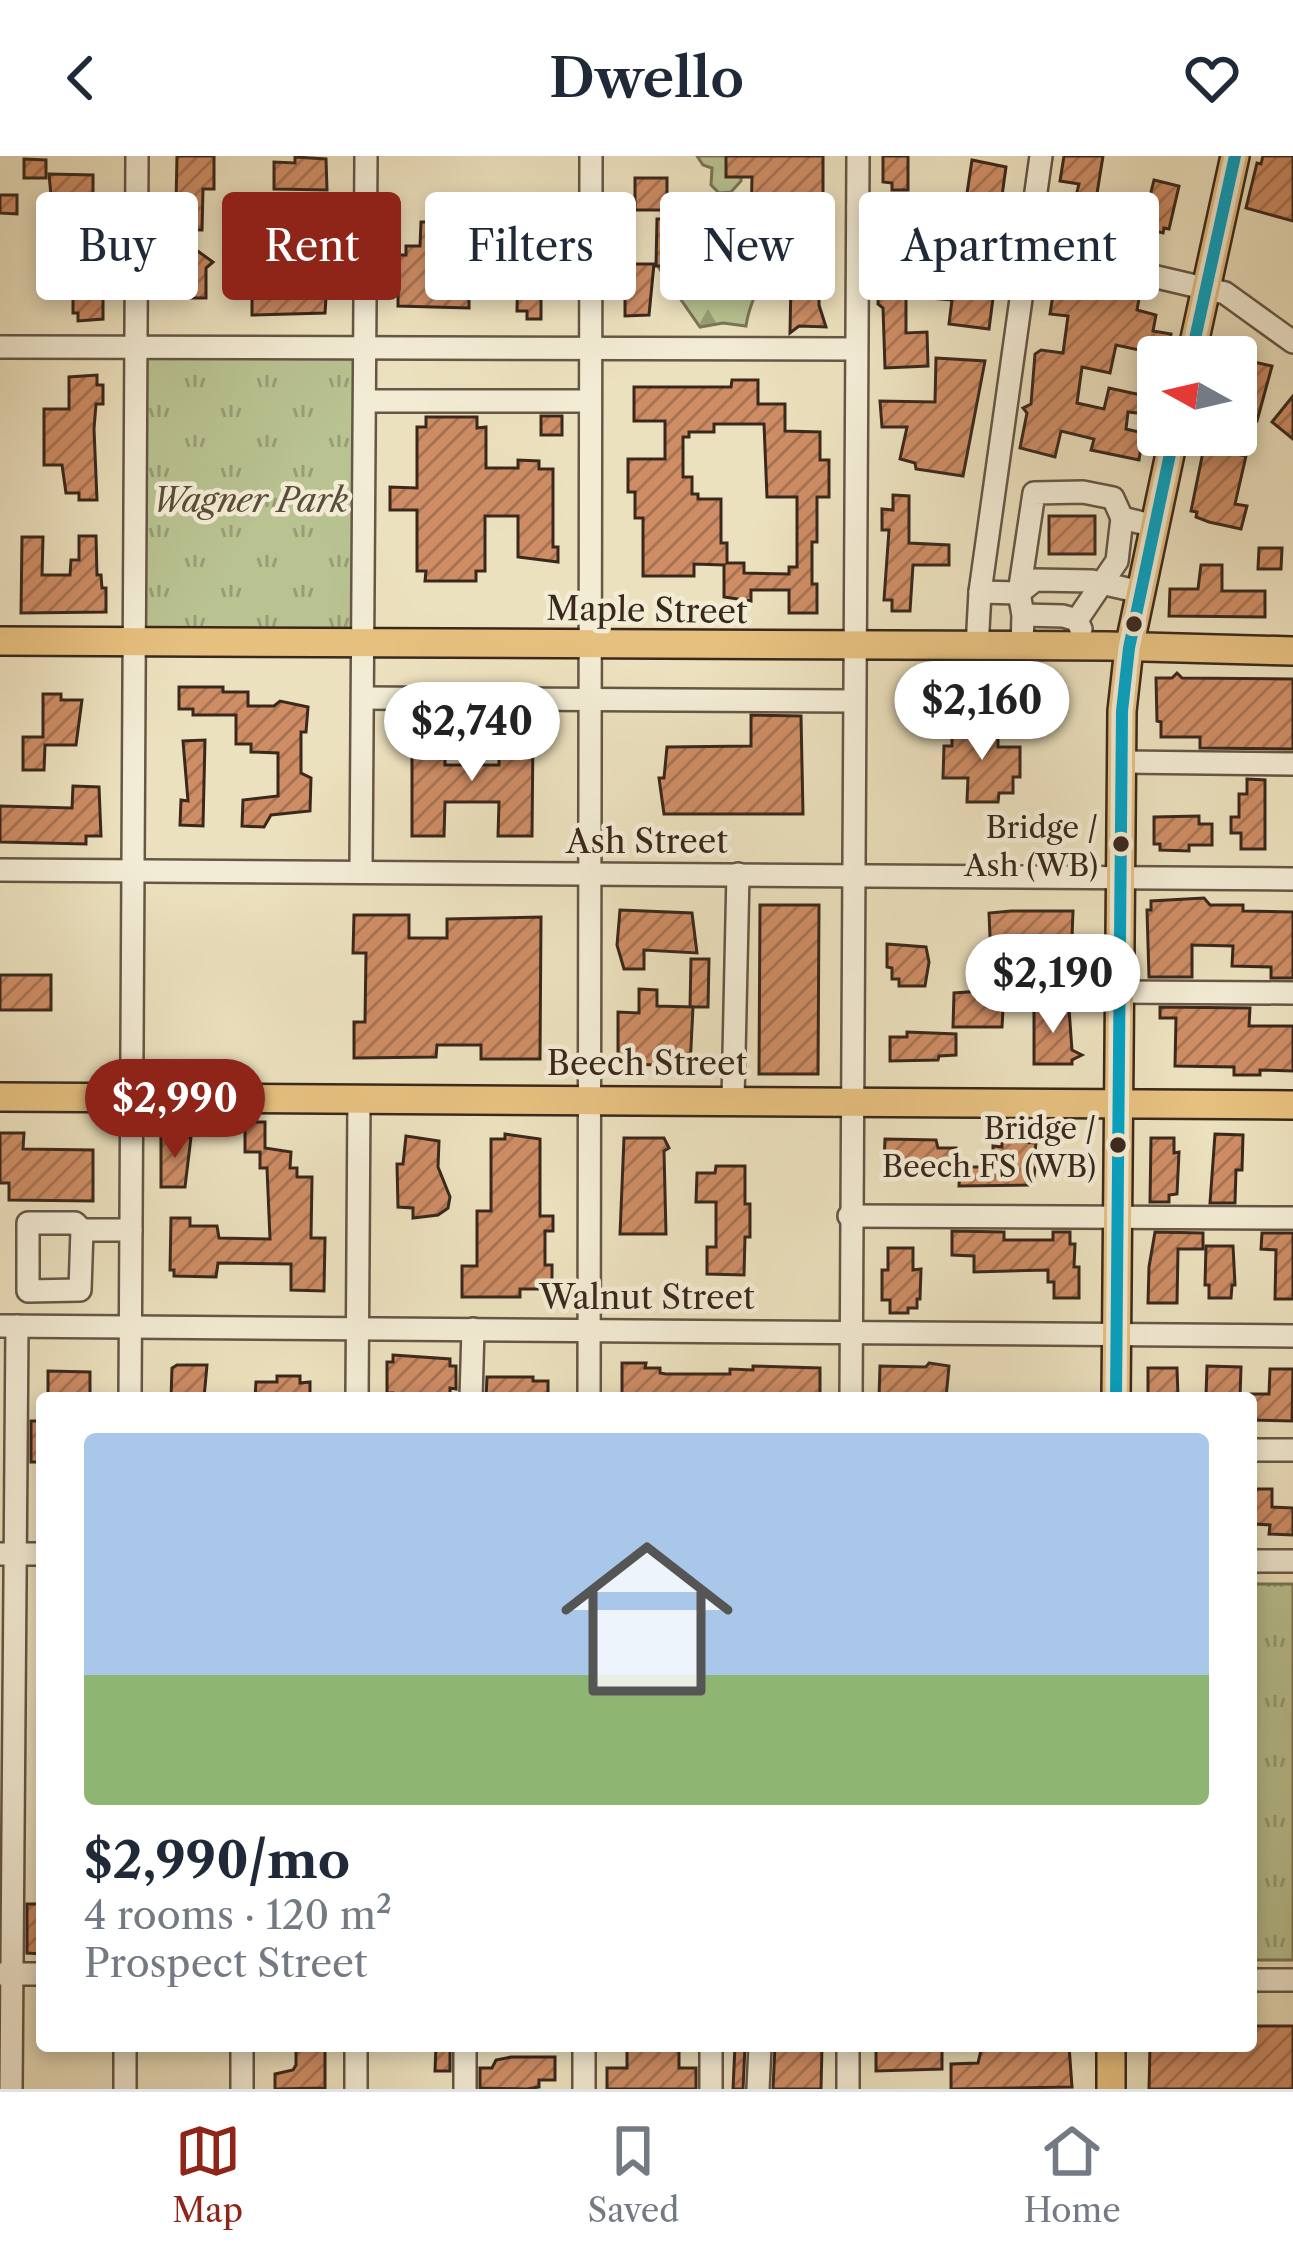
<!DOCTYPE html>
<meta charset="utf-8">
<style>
body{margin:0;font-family:"Libre Caslon Text",serif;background:#f2f2f3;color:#1f2937;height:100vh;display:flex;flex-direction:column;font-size:45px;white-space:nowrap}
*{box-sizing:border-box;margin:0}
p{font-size:39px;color:#747a83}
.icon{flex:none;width:66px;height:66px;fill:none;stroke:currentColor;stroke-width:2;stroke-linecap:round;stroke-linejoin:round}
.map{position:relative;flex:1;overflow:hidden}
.side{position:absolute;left:36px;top:1236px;width:1221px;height:660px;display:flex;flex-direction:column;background:#fff;border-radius:12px;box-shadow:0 6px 18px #0003}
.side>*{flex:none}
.hud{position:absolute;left:36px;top:36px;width:1221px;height:108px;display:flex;gap:24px}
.needle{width:78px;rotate:278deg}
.controls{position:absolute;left:1137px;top:180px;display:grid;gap:24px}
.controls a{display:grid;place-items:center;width:120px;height:120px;border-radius:12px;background:#fff;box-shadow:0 6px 18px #0003;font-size:60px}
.price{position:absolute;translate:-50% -102px;padding:0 27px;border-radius:42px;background:#fff;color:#222;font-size:39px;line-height:78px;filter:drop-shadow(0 3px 6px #0008)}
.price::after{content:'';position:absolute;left:50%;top:72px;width:36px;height:27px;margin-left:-18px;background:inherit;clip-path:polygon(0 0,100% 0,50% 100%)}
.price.on{background:#8f2418;color:#fff}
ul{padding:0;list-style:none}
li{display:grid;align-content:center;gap:24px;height:636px;padding:0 48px}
li span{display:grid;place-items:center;height:372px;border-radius:12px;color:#555}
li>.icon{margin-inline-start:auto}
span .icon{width:216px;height:216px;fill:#fffc;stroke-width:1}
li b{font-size:51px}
.tag{padding:0 42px;border-radius:12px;background:#fff;box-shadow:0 6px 18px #0003;font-size:42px;line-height:108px}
.tag.on{background:#8f2418;color:#fff}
header{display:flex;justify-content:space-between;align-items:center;height:156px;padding:0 48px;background:#fff;font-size:54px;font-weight:600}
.tab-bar{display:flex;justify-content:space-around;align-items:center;height:168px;border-top:3px solid #e0e1e3;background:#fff;font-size:33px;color:#747a83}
.tab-bar a{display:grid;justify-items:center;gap:6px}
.tab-bar .on{color:#8f2418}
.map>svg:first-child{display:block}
.forest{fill:url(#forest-firs);stroke:#7a7557;stroke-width:3}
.park{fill:url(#park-tufts);stroke:#7a7557;stroke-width:3}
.building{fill:url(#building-hatch);stroke:#3a281d;stroke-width:3;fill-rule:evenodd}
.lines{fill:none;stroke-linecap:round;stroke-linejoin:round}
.minor-casing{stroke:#665645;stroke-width:26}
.major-casing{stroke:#3a281d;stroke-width:32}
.minor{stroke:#f3ecd5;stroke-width:21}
.major{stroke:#e6c07f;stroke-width:27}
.bus-1-casing{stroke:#f3ecd5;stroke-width:21}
.bus-1{stroke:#03a3c5;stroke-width:12}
.bus-dot{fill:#3a281d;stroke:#f3ecd5;stroke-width:4.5}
.labels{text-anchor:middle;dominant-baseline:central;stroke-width:9;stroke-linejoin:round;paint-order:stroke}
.bus-label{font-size:30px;fill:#3a281d;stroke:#f3ecd5;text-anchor:end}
.park-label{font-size:33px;font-style:italic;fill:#5a4e3a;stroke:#f3ecd5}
.street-label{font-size:33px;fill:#3a281d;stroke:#f3ecd5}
</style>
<header><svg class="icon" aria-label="back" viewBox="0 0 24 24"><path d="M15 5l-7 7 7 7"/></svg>Dwello<svg class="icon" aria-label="heart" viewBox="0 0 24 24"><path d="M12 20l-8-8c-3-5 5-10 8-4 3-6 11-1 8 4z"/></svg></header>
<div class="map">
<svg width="1293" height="1933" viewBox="0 0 1293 1933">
<defs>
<pattern id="forest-firs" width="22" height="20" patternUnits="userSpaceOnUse" patternTransform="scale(3)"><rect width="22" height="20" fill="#b9c291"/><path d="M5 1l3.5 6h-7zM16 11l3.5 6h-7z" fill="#979e76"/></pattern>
<pattern id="park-tufts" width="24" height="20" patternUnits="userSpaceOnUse" patternTransform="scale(3)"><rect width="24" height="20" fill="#b9c291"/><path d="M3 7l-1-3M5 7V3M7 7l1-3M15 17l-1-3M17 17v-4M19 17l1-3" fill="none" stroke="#979e76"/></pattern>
<pattern id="building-hatch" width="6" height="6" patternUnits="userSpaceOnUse" patternTransform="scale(3)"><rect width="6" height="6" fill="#ce8d65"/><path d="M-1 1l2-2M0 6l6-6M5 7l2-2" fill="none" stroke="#a87353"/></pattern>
</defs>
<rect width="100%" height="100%" fill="#ece1be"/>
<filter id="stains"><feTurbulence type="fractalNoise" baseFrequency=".00167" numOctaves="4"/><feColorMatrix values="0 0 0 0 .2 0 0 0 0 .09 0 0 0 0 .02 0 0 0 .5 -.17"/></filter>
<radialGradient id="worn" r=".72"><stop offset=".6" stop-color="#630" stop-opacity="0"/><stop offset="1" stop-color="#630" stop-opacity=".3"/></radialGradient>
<g class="forest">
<polygon points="697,0 742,0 741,25 731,36 719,37 711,29 712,12 703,9"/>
<path d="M770 87 786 88C770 115 751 136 746 170L723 167 700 171 659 112 669 99 710 98 719 90 745 91 752 96Z"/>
</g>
<g class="park">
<polygon points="135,191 366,192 363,486 134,485"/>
<rect x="1251" y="1428" width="42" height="376"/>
</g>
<g class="building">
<polygon points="177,0 214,0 214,33 203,33 202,74 171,73 172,47 176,47"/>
<polygon points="726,0 823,0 823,76 807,75 807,114 819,116 819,149 826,171 799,170 790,177 791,123 789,115 783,115 783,74 775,74 775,70 751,69 752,21 726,21"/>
<polygon points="883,0 908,0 908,34 892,34 892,27 883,26"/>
<polygon points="1064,0 1103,0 1095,50 1105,52 1096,87 1071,82 1073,74 1057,71 1060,56 1071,59 1079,28 1060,25"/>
<polygon points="1263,0 1293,0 1293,65 1246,52 1257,7 1261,8"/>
<polygon points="295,1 326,3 327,34 274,33 274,6 295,7"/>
<polygon points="24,3 46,4 46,22 24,22"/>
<polygon points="972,4 1006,11 1001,47 966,44"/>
<polygon points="49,18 93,19 93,63 99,63 103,77 99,81 98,117 103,118 103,163 78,165 78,157 73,157 73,130 63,130 65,50 52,50"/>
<rect x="635" y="22" width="32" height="32"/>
<polygon points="1154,24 1179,30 1169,73 1164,72 1163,77 1142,72"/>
<polygon points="0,39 17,39 17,58 0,57"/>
<polygon points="252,41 273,41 273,81 285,81 286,101 323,101 322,119 327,126 325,157 252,159"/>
<polygon points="433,46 451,46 450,66 454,66 454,90 439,90 439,128 469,128 469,152 398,150 398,99 406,99 406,90 420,90 421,66 432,66"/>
<polygon points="519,50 533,50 533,67 541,67 541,163 527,163 527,155 517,155"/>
<polygon points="657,63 675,63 675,90 692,90 692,110 656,110"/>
<polygon points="171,76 213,106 206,112 206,142 191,142 191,136 168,136"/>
<polygon points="949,93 998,104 989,173 949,168 952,144 906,140 906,177 927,176 928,210 885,212 883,152 878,148 880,98 949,98"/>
<polygon points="623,108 654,108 649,159 625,160 625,141 620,141"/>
<polygon points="1090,122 1140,137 1137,154 1156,159 1153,175 1171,178 1167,200 1116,189 1110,217 1082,211 1077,247 1104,253 1109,232 1150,241 1146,258 1128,256 1126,273 1143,277 1139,304 1091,294 1094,283 1061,275 1055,301 1020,292 1027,257 1023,252 1031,248 1035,198 1041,194 1063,197 1068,160 1050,158 1054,132 1087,137"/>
<polygon points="936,202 985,205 963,320 916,313 915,307 900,303 907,271 882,271 880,245 935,246"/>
<polygon points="1236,202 1272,210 1257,265 1236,260"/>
<polygon points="97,219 97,229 103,229 103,248 96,248 94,273 97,344 79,344 79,337 66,337 62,309 44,309 44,253 69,253 69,221"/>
<path d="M732 224H758V248H785V275L820 276V304H829V341H817V386H812V428H817V457H789V434H751V445L724 441V409L694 408V420H643V362H635V336H628V303H665V265H634V231H731ZM714 268H764L767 341H797V411H789V418L744 417V407H727V387H721V343H698V338H692V321H683V281H689V276H714Z"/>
<polygon points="1293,240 1293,283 1272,266"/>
<rect x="541" y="260" width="21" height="19"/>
<polygon points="426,261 477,261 477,272 486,271 486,312 518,312 518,304 539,305 539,313 553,313 553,391 558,391 558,406 518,401 518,360 485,360 485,415 476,415 476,425 425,425 426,415 417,415 417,354 390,354 390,331 417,332 417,271 426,271"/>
<polygon points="1204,291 1246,300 1235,348 1247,350 1241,373 1209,366 1196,361 1197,356 1191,355"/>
<polygon points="893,339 909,340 909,387 949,389 949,409 913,409 910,455 892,455 892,444 884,444 889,374 882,374 882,353 893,354"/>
<rect x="1049" y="360" width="46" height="38"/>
<polygon points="79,380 96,380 97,419 101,419 102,432 106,432 106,456 21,457 22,381 43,381 42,419 70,419 71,404 79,404"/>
<polygon points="1259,392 1282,392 1281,413 1258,413"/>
<polygon points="1201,409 1222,409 1222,435 1265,435 1265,461 1169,460 1170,433 1198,433"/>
<polygon points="1177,517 1182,522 1293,523 1293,593 1200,592 1200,581 1161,581 1161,566 1157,565 1156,522 1172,522"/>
<polygon points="179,531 223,531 223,536 248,536 248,550 274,550 280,545 308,551 306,576 301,576 301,617 311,622 310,655 271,659 264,671 242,670 243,644 278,640 278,597 251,596 251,588 236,588 236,559 193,559 193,553 179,553"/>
<polygon points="43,538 61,538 61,544 82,544 76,589 45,589 44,614 23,614 23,581 43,581"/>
<polygon points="751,559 801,560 803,658 664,658 659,622 664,622 667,591 751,590"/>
<polygon points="968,567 998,568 998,591 1020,591 1020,621 1013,621 1013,637 999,637 998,646 967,646 968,622 943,622 944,590 952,590 952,576 968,576"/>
<polygon points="412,576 445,576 445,609 499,609 499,576 533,576 532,680 498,680 499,646 445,646 444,680 412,680"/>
<polygon points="205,584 203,670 180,669 181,644 188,645 183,585"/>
<polygon points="1247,623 1265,624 1265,693 1241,693 1241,677 1231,677 1231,661 1239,661 1239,638 1247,638"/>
<polygon points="73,630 99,631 101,680 86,680 86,688 0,686 0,650 72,652"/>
<polygon points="1199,660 1199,668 1212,668 1212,689 1189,689 1189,695 1160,694 1160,688 1154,688 1154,661"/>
<polygon points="1204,742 1210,749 1243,749 1243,755 1293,756 1293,822 1271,822 1271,811 1232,810 1233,790 1192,789 1192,821 1149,821 1147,754 1151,754 1151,745"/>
<polygon points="760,749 819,749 818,918 759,918"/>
<polygon points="620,754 692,757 697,797 644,794 644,813 624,813 617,789"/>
<polygon points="1011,755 1073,755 1071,807 1044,814 1044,825 1025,825 1025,804 991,804 989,757"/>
<polygon points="354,759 409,759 409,782 447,782 447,763 541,761 540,903 481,903 481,889 437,889 436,901 354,902 354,866 365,866 366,797 353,797"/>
<polygon points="887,788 926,791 929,806 925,830 899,830 899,823 892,823 892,812 887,811"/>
<polygon points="691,803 709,803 708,851 690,851"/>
<rect x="0" y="819" width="51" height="35"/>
<polygon points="639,833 657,834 657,850 693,851 690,911 618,907 618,856 639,857"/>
<polygon points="981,835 1004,835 1002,871 953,871 954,837"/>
<polygon points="1034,848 1057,848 1057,853 1069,853 1072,894 1082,899 1072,904 1072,908 1034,908"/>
<polygon points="1160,851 1250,852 1249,870 1293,870 1293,915 1260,914 1260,919 1234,919 1234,911 1175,910 1176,862 1160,862"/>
<polygon points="907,876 956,878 956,899 939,900 938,904 890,905 890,881 907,881"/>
<polygon points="245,966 265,966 265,992 291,996 290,1012 297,1012 297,1021 312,1021 311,1082 325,1082 324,1135 291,1134 291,1108 218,1107 216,1121 174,1120 174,1114 170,1114 171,1062 190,1062 190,1070 217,1070 219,1082 270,1083 267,1012 260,1012 260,996 245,996"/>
<polygon points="0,977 24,977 23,993 93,994 93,1045 9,1044 9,1027 0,1027"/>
<polygon points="505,978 540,983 540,1060 553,1060 553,1075 545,1075 545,1109 552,1109 552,1133 520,1133 520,1141 462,1141 462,1110 477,1110 477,1055 491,1055 491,983 505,983"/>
<polygon points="1215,978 1243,979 1242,1014 1236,1014 1235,1047 1210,1047"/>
<polygon points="406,980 439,985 438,1011 450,1041 448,1052 438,1059 413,1062 413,1052 398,1051 397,1008 403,1008"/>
<polygon points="161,981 191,981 185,1031 161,1031"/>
<polygon points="624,982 664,982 669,992 664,995 666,1078 620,1078"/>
<polygon points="1151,982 1174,982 1174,997 1179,996 1177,1038 1169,1039 1169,1046 1150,1046"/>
<polygon points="885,983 936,984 938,992 956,992 956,1015 884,1006"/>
<polygon points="1002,985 1036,987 1035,996 1043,1003 1035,1012 1033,1029 959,1030 960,1011 993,1011 993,990 1002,991"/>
<polygon points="716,1010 745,1010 745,1048 750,1048 750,1081 745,1081 744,1119 707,1118 707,1091 716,1091 716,1046 696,1046 697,1017 715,1017"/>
<polygon points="952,1075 1004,1076 1004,1084 1053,1084 1053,1076 1070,1076 1070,1088 1075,1088 1074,1111 1079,1111 1079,1142 1054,1142 1054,1126 1048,1126 1048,1114 974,1116 974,1100 952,1099"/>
<polygon points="1155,1076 1203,1077 1203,1093 1178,1093 1177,1147 1148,1147 1149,1111"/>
<polygon points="1262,1077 1293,1077 1293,1143 1275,1143 1276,1094 1261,1093"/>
<polygon points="1206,1090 1233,1090 1235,1129 1232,1129 1231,1142 1209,1142 1209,1129 1205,1129"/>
<polygon points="888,1092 913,1092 913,1114 921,1113 920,1143 917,1143 917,1152 908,1152 908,1157 890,1157 890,1144 882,1144 882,1114 888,1114"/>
<polygon points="393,1199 450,1203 450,1210 456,1210 456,1233 450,1232 450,1239 393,1242 393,1237 387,1237 387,1206 393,1206"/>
<polygon points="622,1207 646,1207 645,1212 660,1212 660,1217 666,1218 730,1218 730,1213 753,1214 753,1210 820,1212 820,1239 622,1242"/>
<polygon points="929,1207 949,1210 946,1242 879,1242 880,1210 926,1211"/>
<polygon points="177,1209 207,1209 204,1242 171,1242 172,1212"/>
<polygon points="1207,1210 1241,1211 1240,1242 1206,1240"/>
<polygon points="1148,1212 1177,1212 1178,1241 1148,1241"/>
<polygon points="1270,1213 1293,1213 1292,1265 1251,1264 1251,1238 1269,1238"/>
<polygon points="48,1215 90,1216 90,1242 48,1242"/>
<polygon points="277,1220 300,1220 300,1227 310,1226 310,1242 255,1242 256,1226 277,1226"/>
<polygon points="487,1221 533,1221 533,1225 548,1225 548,1242 486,1242"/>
<rect x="31" y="1265" width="11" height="41"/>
<polygon points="1255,1333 1272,1333 1272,1351 1293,1352 1293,1379 1269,1378 1270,1369 1255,1368"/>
<polygon points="27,1748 42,1748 42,1798 27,1797"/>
<polygon points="1251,1870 1293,1870 1293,1933 1149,1933 1150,1890 1251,1890"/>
<polygon points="296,1890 325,1890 325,1932 275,1933 275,1918 293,1914 296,1909"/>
<polygon points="436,1890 450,1890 450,1915 435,1915"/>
<polygon points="627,1890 679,1890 679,1912 696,1912 696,1933 607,1933 607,1912 627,1912"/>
<polygon points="735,1890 745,1890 743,1933 733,1933"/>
<polygon points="775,1890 822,1890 821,1933 773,1933"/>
<polygon points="982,1890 1069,1890 1072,1931 951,1933 951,1908 978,1907"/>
<polygon points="876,1891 942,1892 942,1913 876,1915"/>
<polygon points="511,1901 555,1901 555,1924 539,1924 539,1931 527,1933 480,1932 480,1912 492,1912 496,1904"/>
</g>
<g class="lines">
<g class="minor-casing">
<g id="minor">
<polyline points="858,51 1225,137 1293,186"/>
<polyline points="0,191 854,193"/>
<polyline points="366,245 590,245"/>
<polyline points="980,436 1019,437 1035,424 1092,425 1141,436"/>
<polyline points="1023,459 1063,460 1077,464 1081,473"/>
<polyline points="1077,464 1117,405 1122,362"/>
<polyline points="1022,491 1023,459 1019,437 1034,337 1083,336 1113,342 1122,362 1155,370"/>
<polyline points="977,492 980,436 1041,0"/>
<polyline points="363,542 852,545"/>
<polyline points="1122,606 1293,608"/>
<polyline points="0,714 1293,723"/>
<polyline points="361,714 366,0"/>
<polyline points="1119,836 1293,837"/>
<polyline points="733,943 738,718"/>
<polyline points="849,1060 1293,1062"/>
<polyline points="82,1074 80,1134 28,1135 28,1067 75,1067 82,1074 131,1074"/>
<polyline points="0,1170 1293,1180"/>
<polyline points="130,1242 137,0"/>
<polyline points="357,1242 359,942"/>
<polyline points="471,1242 473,1173"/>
<polyline points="589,1242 591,0"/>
<polyline points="851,1242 858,0"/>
<polyline points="1251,1294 1293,1294"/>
<polyline points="0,1398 42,1398"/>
<polyline points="1251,1405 1293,1405"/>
<polyline points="1,1818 42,1818"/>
<polyline points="1251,1824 1293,1824"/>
<polyline points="711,1890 711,1933"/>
<polyline points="11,1933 17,1170"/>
<polyline points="125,1933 125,1890"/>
<polyline points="242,1933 242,1890"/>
<polyline points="356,1933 356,1890"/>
<polyline points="465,1933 465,1890"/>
<polyline points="584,1933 584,1890"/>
<polyline points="758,1933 760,1890"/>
<polyline points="848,1933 848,1890"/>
</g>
</g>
<g class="major-casing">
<g id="major">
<polyline points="1191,201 1235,0"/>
<polyline points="0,485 1108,490 1293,495"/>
<polyline points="0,941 1293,949"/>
<polyline points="1116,1242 1122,555 1129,492 1174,279"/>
<polyline points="1111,1933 1111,1890"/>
</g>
</g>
<use href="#minor" class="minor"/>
<use href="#major" class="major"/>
<g class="bus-1-casing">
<g id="bus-1">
<polyline points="1191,201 1235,0"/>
<polyline points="1116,1242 1122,555 1129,492 1174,279"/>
</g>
</g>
<use href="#bus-1" class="bus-1"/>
</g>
<g class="bus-dot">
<circle cx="1134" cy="468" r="10"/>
<circle cx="1121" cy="688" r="10"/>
<circle cx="1118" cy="989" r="10"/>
</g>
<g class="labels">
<g class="bus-label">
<text x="1098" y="671">Bridge /<tspan x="1098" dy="38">Ash (WB)</tspan></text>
<text x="1096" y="972">Bridge /<tspan x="1096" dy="38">Beech FS (WB)</tspan></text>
</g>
<g class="park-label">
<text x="250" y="344">Wagner Park</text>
</g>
<g class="street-label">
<text transform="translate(647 454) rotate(1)">Maple Street</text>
<text x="647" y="685">Ash Street</text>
<text x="647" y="907">Beech Street</text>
<text x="647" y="1141">Walnut Street</text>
</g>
</g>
<rect width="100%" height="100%" filter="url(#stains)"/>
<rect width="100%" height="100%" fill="url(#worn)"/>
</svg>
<div class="controls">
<a><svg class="needle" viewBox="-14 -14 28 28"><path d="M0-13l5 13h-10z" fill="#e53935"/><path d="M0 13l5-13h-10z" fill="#747a83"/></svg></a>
</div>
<b class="price" style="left:982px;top:607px">$2,160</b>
<b class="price" style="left:472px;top:628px">$2,740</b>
<b class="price" style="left:1053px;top:880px">$2,190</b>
<b class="price on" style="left:175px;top:1005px">$2,990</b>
<div class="hud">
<a class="tag">Buy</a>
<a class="tag on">Rent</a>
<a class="tag">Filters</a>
<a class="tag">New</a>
<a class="tag">Apartment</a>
</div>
<section class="side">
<ul>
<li><span style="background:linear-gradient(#a9c7e8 65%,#8fb573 0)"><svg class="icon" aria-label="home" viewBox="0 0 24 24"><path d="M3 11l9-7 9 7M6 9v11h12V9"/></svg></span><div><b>$2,990/mo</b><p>4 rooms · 120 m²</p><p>Prospect Street</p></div></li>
</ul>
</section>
</div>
<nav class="tab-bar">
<a class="on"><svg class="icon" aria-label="map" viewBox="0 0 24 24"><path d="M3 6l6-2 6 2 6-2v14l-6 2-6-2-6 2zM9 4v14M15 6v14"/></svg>Map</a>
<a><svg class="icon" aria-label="saved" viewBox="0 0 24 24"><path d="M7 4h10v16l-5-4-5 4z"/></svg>Saved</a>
<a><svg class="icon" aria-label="home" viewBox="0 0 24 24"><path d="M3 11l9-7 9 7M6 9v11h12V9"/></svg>Home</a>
</nav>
